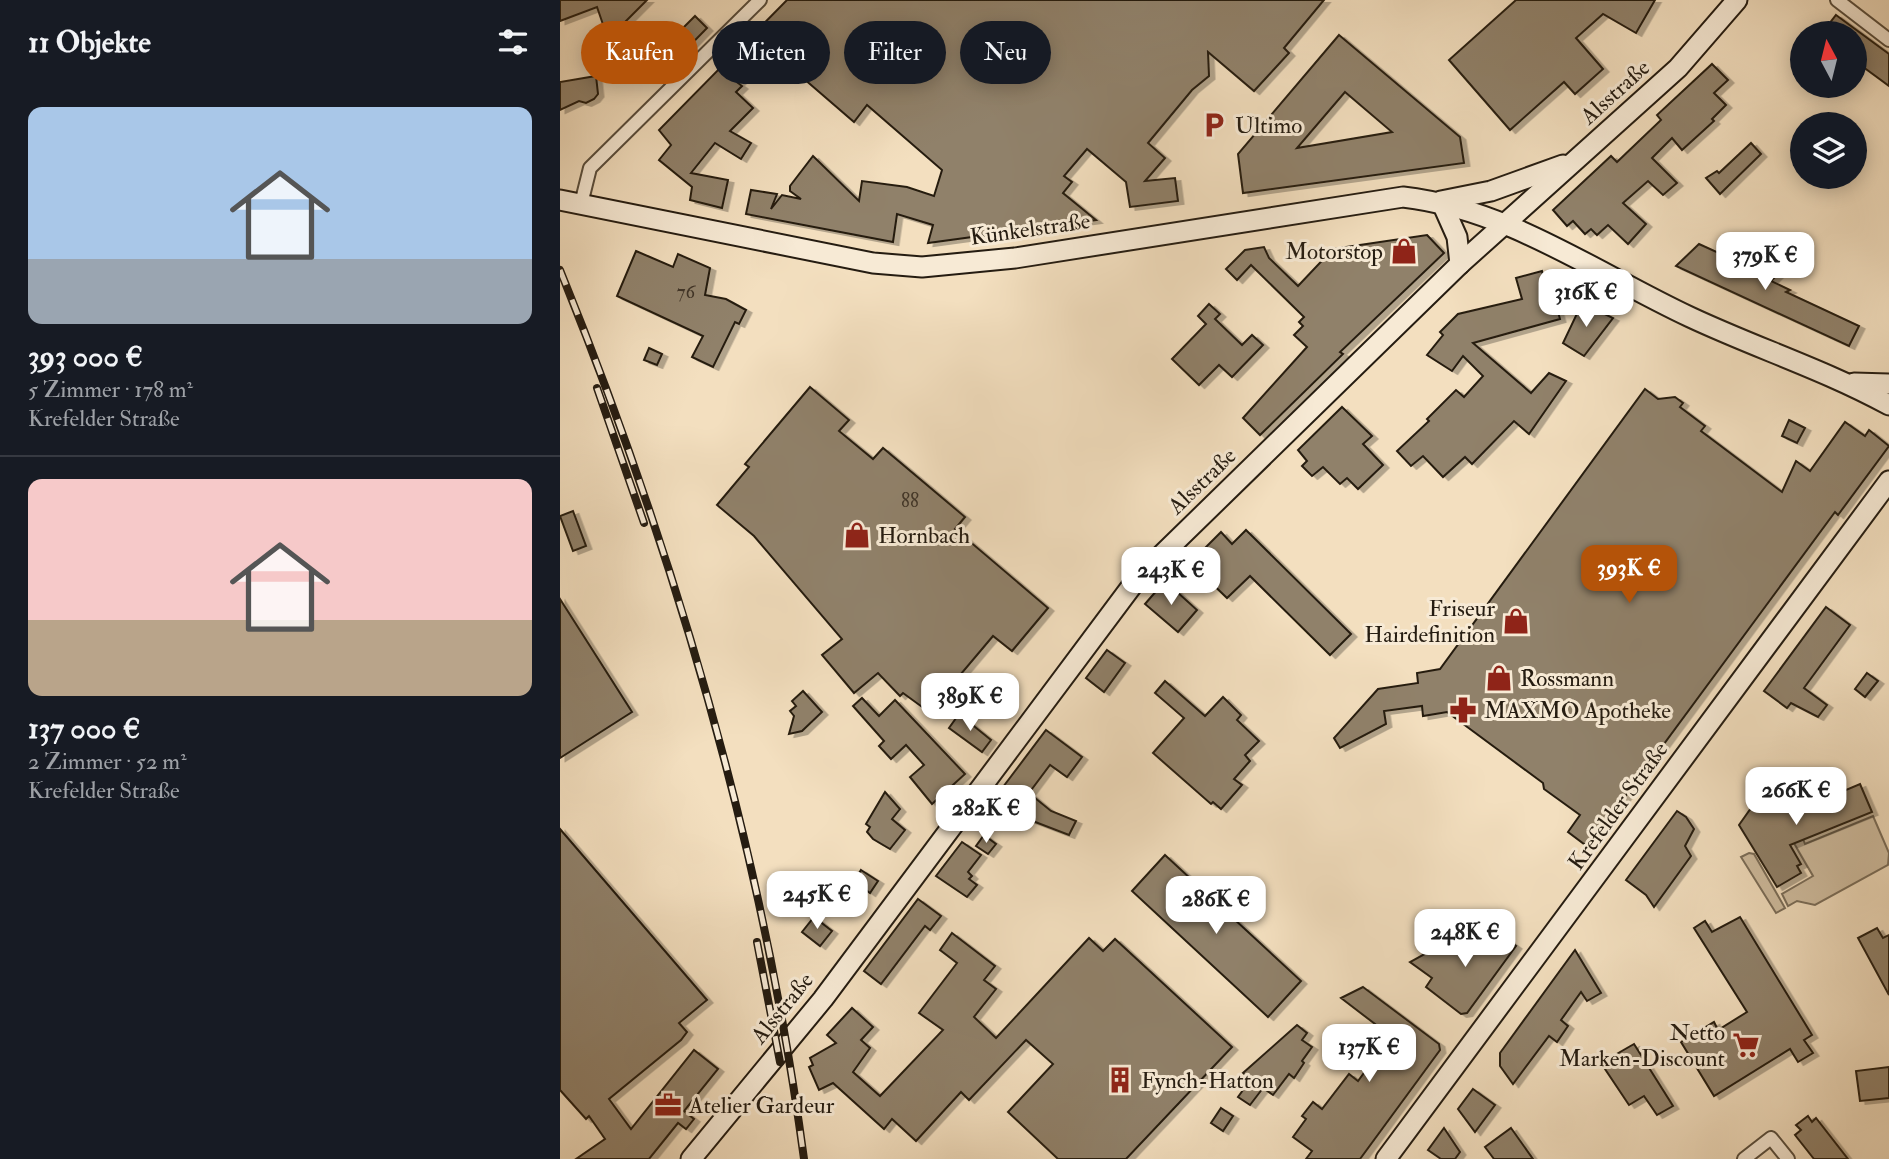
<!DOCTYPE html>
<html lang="de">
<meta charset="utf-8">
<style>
body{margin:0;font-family:"IM FELL Double Pica",serif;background:#242831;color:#f1f3f6;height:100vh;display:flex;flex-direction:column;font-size:26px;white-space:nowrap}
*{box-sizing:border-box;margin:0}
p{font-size:23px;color:#9ea1a6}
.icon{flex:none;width:38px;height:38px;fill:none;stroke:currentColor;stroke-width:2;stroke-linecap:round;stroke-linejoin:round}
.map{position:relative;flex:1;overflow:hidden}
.drawer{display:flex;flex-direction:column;background:#171b24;width:560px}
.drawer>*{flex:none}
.banner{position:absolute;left:21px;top:21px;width:665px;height:63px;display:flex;gap:14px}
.needle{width:46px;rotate:353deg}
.buttons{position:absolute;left:1230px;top:21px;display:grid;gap:14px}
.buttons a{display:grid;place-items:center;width:77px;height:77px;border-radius:50%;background:#171b24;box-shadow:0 4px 18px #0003;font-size:35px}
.price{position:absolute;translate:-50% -60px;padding:0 16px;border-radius:14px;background:#fff;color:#222;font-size:23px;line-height:46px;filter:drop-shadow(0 2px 4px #0008)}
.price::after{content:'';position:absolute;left:50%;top:42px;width:21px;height:16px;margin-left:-10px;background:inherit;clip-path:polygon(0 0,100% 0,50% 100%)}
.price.current{background:#b45309;color:#fff}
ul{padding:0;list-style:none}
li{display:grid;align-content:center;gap:14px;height:371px;padding:0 28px}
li+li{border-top:2px solid #363941}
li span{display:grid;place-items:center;height:217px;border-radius:14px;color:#555}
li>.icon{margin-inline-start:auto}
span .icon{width:126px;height:126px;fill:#fffc;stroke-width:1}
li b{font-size:30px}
h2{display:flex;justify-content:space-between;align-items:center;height:84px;padding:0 28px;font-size:30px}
.chip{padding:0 24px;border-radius:32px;background:#171b24;box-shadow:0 4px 18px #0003;font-size:24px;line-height:63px}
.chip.current{background:#b45309;color:#fff}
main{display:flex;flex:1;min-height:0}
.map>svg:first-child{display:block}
.green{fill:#d0bea1;stroke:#7a6d59;stroke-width:2}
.building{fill:#90816b;stroke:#251c11;stroke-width:2;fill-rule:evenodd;filter:url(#shadow)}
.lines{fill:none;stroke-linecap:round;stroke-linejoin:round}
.street-casing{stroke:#584d3c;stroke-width:16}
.secondary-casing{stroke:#251c11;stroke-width:23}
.street{stroke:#f7ead5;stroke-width:12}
.secondary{stroke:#f7ead5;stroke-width:19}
.rail-casing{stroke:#251c11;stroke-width:8}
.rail{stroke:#f7ead5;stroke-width:5;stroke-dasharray:16;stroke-linecap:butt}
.labels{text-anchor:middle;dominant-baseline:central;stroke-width:6;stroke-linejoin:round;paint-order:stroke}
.number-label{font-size:19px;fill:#403528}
.street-label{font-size:23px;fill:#251c11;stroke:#f7ead5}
.poi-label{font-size:23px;fill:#251c11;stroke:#f7ead5;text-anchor:start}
</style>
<main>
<section class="drawer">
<h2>11 Objekte<svg class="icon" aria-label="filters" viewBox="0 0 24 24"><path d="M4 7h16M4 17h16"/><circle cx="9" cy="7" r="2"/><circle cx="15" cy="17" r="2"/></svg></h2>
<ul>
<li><span style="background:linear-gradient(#a9c7e8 70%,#9aa5b1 0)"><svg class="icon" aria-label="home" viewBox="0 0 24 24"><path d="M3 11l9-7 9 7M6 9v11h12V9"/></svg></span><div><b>393 000 €</b><p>5 Zimmer · 178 m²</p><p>Krefelder Straße</p></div></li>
<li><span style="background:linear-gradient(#f6c9c9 65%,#b9a48a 0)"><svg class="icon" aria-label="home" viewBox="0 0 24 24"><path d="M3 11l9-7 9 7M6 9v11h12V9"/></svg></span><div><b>137 000 €</b><p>2 Zimmer · 52 m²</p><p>Krefelder Straße</p></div></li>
</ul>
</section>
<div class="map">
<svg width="1329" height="1159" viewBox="0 0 1329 1159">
<defs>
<filter id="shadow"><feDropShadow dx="5.5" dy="3" stdDeviation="0" flood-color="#0004"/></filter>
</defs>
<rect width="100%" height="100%" fill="#f3dfbf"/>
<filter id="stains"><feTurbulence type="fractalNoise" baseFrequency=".00286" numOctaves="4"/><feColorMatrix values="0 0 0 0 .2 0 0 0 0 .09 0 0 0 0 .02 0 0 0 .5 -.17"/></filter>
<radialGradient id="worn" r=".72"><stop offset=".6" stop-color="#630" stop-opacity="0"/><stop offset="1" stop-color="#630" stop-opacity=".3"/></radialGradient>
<g class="green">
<polygon points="1313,816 1329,853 1328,865 1255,905 1237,901 1228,906 1222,894 1253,876 1231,838 1241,834 1245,844"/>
<polygon points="1189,853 1194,854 1225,908 1216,913 1181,857"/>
</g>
<g class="building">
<polygon points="0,0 87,0 65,22 90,46 61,76 36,52 48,39 37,7 0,21"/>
<polygon points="227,0 764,0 724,48 729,53 694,91 648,52 649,76 632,90 588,143 605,158 585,181 615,178 618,201 570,207 566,182 527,149 504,176 512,182 503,193 536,220 368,243 373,225 337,214 333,242 186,214 191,190 217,194 211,209 222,195 241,199 230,191 230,186 253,156 299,201 302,181 347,187 374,196 382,170 307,105 294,122 236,72 243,57 232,68 218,56 215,60 207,53 178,83 182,86 176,92 193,108 170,131 191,143 181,159 155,143 131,173 168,180 162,208 130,200 132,187 99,160 111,145 99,130"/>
<polygon points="956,0 1095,0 1076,33 1043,14 1016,38 1043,69 1015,94 1004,82 950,130 889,60"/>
<polygon points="1276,15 1329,54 1329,86 1295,61 1295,33 1262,33"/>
<polygon points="135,16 147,28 107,69 94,57"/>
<path d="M779 35 900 137 904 163 683 193 678 154ZM785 92 832 132 737 148Z"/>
<polygon points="1152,64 1168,80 1154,93 1166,105 1152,119 1154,121 1122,150 1112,138 1092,158 1117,183 1103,195 1088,181 1063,203 1086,224 1068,244 1048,225 1037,235 1031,229 1025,234 1013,221 1007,226 993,210 1051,156 1057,162 1101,120 1097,115"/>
<polygon points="36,76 38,94 34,99 26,103 19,101 0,110 0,82"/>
<polygon points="1191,143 1201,154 1160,194 1146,178 1157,171 1159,173"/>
<polygon points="867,235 884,253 780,352 783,354 700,435 683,418 747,347 734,335 743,326 739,322 744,317 691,265 677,280 666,269 685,250 704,247 709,258 738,286 773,249"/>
<polygon points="1139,244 1196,270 1204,262 1221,271 1211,281 1230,290 1226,292 1299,326 1289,346 1116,266"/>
<polygon points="76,251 113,267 118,254 150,268 145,295 166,299 186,310 179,324 175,322 153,367 132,357 143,336 57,296"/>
<polygon points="982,271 987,291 992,290 1000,319 913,343 971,393 989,373 1006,381 969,434 954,421 912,464 905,457 883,477 863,456 851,466 837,451 869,421 867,419 896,390 904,397 923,376 903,356 892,371 867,355 883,335 880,332 898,314 962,299 956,278"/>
<polygon points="1022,303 1053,318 1024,356 1003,343"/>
<polygon points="649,304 660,314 655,319 682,345 692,335 703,345 672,377 659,365 639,385 612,359 646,324 638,316"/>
<polygon points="89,348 102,354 97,365 84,360"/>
<polygon points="250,387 289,420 279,431 313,459 323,448 405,517 395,529 488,608 452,651 433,636 369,712 343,693 340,696 318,673 294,693 262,655 282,639 194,536 157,505 189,467 185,464"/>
<polygon points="1085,389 1098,399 1115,397 1123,403 1120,407 1145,426 1141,431 1222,492 1236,461 1250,471 1285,422 1305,436 1309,430 1329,446 1278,515 1275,512 1028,847 1008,832 1020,815 984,789 983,783 887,712 863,716 862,706 824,711 826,724 780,748 774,738 818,689 858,683 857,673 880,669"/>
<polygon points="782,407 812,436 803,444 823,465 798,489 787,478 780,484 763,467 752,476 742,466 747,461 738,450"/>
<polygon points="1229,420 1245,428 1237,443 1222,436"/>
<polygon points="13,511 26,546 13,551 0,516"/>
<polygon points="686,530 791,634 770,655 690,576 667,598 642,574 655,561 644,549 661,532 672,544"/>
<polygon points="605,581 637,610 618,632 585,604"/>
<polygon points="0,599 72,712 0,758"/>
<polygon points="1266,607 1290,625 1244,688 1267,705 1258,717 1231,703 1227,708 1204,691"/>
<polygon points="547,650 565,663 544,692 526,678"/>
<polygon points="1307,673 1318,681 1305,697 1295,689"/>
<polygon points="605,681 645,716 663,697 681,715 677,720 699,741 685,755 690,761 674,779 682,785 661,809 653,802 651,804 593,753 624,718 595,693"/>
<polygon points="243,691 262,712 242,731 229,734 234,716 230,711 236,706 232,701"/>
<polygon points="302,698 319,716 335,700 405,774 372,804 350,777 364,765 346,745 331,759 319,746 324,741 293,706"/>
<polygon points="399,714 431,740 422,752 389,728"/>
<polygon points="486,730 522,757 507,777 490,765 469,793 491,811 516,821 509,835 457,815 463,808 440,791"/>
<polygon points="1300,784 1312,812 1230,845 1241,864 1237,866 1241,873 1217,887 1179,825 1196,801 1201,803 1212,788 1241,809"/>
<polygon points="325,792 340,809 332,819 345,830 330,849 313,839 307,832 310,827 306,824"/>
<polygon points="1117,811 1126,817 1134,829 1125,846 1131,856 1094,907 1086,895 1066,880"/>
<polygon points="0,829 147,1000 119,1023 127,1032 121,1040 49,1099 71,1129 134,1050 158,1069 124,1111 134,1119 126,1129 118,1123 89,1159 16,1159 45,1139 29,1116 26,1119 0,1090"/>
<polygon points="424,835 436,844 428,854 416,846"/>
<polygon points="402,842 421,855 408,872 412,876 409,879 417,885 407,897 376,876"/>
<polygon points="605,855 741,981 708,1017 572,891"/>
<polygon points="301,870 318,881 310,893 294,881"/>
<polygon points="358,899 381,916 370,930 365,926 321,984 304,971"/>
<polygon points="254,917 272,931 260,946 242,932"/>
<polygon points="1180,917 1252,1035 1244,1040 1253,1053 1238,1062 1230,1049 1154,1096 1121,1042 1154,1022 1158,1030 1187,1012 1134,928 1145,921 1152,932"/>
<polygon points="930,927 956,946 907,1013 901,1014 866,987 872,978 850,962 890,940 899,946 912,943 915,945"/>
<polygon points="1317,928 1323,938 1329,935 1329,995 1298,938"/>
<polygon points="392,933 435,966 424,980 436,989 414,1017 436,1038 529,938 543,951 555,939 672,1047 566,1159 498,1159 448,1112 493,1064 466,1040 409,1100 401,1092 356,1141 332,1119 324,1129 273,1083 259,1090 249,1067 253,1065 250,1058 276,1043 267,1035 292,1008 313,1027 301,1040 310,1048 293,1072 320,1096 383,1030 359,1013 397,963 380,950"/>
<polygon points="1015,950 1041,993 1027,1001 1021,992 1001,1020 1008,1026 997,1042 989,1036 953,1084 940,1066 940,1053"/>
<polygon points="803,987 879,1044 880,1050 800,1159 746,1159 752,1151 733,1137 746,1119 742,1116 753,1102 762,1109 789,1074 798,1081 814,1059 798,1047 815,1024 781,998"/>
<polygon points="737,1025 747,1033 742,1040 752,1047 742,1061 744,1063 734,1078 729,1074 713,1095 703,1088 690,1105 678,1097 691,1079 683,1073"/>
<polygon points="1074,1044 1113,1106 1097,1115 1084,1096 1069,1105 1041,1063"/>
<polygon points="1329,1067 1329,1098 1300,1101 1296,1071"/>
<polygon points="913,1089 935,1105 915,1132 898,1109"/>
<polygon points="661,1108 673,1116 663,1131 651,1123"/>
<polygon points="1248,1116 1252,1122 1256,1118 1288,1159 1254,1159 1235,1135 1241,1130 1236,1125"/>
<polygon points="884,1128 900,1152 895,1159 881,1159 868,1150"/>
<polygon points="951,1128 973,1159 934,1159 925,1147"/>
</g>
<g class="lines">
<g class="street-casing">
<g id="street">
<polyline points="1277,0 1329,40"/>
<polyline points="21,204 30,168 200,0"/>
<polyline points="1184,1159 1211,1138 1228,1159"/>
</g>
</g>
<g class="secondary-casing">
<g id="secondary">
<path d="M0 200 313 263 362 267 455 258 843 197C948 209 1036 273 1130 317 1196 348 1265 370 1329 405"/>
<polyline points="900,264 897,237 881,201 931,191 1003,165"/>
<polyline points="1294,383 1329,384"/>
<polyline points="131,1159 263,999 577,579 900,264 1118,68 1177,0"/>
<polyline points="826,1159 1329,481"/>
</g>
</g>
<use href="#street" class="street"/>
<use href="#secondary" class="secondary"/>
<g class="rail-casing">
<g id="rail">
<path d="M0 270C116 556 203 853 244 1159"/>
<polyline points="37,388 84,523"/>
<polyline points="197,942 220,1062"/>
</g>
</g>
<use href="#rail" class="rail"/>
</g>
<defs>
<g id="parking-bare" transform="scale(2.1)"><path d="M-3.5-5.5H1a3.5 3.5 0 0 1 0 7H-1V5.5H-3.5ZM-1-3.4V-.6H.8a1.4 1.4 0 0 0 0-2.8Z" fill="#8f2418" stroke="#f7ead5" stroke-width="2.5" paint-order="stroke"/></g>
<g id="shop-bare" transform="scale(2.1)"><path d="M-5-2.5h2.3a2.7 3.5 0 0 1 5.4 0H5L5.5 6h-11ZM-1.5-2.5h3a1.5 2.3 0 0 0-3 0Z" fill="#8f2418" stroke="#f7ead5" stroke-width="2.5" paint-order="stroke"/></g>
<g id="pharmacy-bare" transform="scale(2.1)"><path d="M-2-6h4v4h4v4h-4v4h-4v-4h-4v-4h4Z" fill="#8f2418" stroke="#f7ead5" stroke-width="2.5" paint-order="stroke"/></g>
<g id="supermarket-bare" transform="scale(2.1)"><path d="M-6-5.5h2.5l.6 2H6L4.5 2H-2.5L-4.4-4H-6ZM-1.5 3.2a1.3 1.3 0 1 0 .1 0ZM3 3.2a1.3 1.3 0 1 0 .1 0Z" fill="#8f2418" stroke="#f7ead5" stroke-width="2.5" paint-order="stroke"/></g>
<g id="building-bare" transform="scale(2.1)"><path d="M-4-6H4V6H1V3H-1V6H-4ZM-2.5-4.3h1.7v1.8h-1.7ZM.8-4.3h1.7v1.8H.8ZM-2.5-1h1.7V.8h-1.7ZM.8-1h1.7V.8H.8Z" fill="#8f2418" stroke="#f7ead5" stroke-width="2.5" paint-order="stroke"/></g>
<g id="office-bare" transform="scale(2.1)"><path d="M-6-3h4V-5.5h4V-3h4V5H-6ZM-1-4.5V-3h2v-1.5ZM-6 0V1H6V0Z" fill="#8f2418" stroke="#f7ead5" stroke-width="2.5" paint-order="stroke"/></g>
</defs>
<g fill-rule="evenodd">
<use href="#parking-bare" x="654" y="125"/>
<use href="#shop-bare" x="844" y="251"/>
<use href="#shop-bare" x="297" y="535"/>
<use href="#shop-bare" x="956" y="621"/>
<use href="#shop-bare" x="939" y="678"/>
<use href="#pharmacy-bare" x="903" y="710"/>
<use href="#supermarket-bare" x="1186" y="1045"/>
<use href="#building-bare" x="560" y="1080"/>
<use href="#office-bare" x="108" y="1105"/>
</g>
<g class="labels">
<g class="number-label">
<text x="126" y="292">76</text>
<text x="350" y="501">88</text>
</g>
<g class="street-label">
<text transform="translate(1055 92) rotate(-42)">Alsstraße</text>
<text transform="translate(470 229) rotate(-8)">Künkelstraße</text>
<text transform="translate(642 481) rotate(-44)">Alsstraße</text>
<text transform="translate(1058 806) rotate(-54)">Krefelder Straße</text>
<text transform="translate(222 1008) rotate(-51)">Alsstraße</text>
</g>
<g class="poi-label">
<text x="675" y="125">Ultimo</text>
<text x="823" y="251" text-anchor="end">Motorstop</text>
<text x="318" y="535">Hornbach</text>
<text x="935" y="608" text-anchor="end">Friseur<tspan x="935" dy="26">Hairdefinition</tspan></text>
<text x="960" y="678">Rossmann</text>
<text x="924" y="710">MAXMO Apotheke</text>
<text x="1165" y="1032" text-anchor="end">Netto<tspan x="1165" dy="26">Marken-Discount</tspan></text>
<text x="581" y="1080">Fynch-Hatton</text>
<text x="129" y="1105">Atelier Gardeur</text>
</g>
</g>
<rect width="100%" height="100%" filter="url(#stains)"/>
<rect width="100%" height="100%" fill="url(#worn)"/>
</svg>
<div class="buttons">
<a><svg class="needle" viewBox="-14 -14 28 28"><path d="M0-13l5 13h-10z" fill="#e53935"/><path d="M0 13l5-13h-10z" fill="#9ea1a6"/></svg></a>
<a><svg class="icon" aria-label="layers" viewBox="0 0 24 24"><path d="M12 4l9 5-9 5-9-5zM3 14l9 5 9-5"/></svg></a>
</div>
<b class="price" style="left:1205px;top:292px">379K €</b>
<b class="price" style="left:1026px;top:329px">316K €</b>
<b class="price current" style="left:1069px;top:605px">393K €</b>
<b class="price" style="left:611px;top:607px">243K €</b>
<b class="price" style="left:410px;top:733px">389K €</b>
<b class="price" style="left:1236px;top:827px">266K €</b>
<b class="price" style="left:426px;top:845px">282K €</b>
<b class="price" style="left:257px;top:931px">245K €</b>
<b class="price" style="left:656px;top:936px">286K €</b>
<b class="price" style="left:905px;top:969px">248K €</b>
<b class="price" style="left:809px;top:1084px">137K €</b>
<div class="banner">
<a class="chip current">Kaufen</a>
<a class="chip">Mieten</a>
<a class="chip">Filter</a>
<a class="chip">Neu</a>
</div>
</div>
</main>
